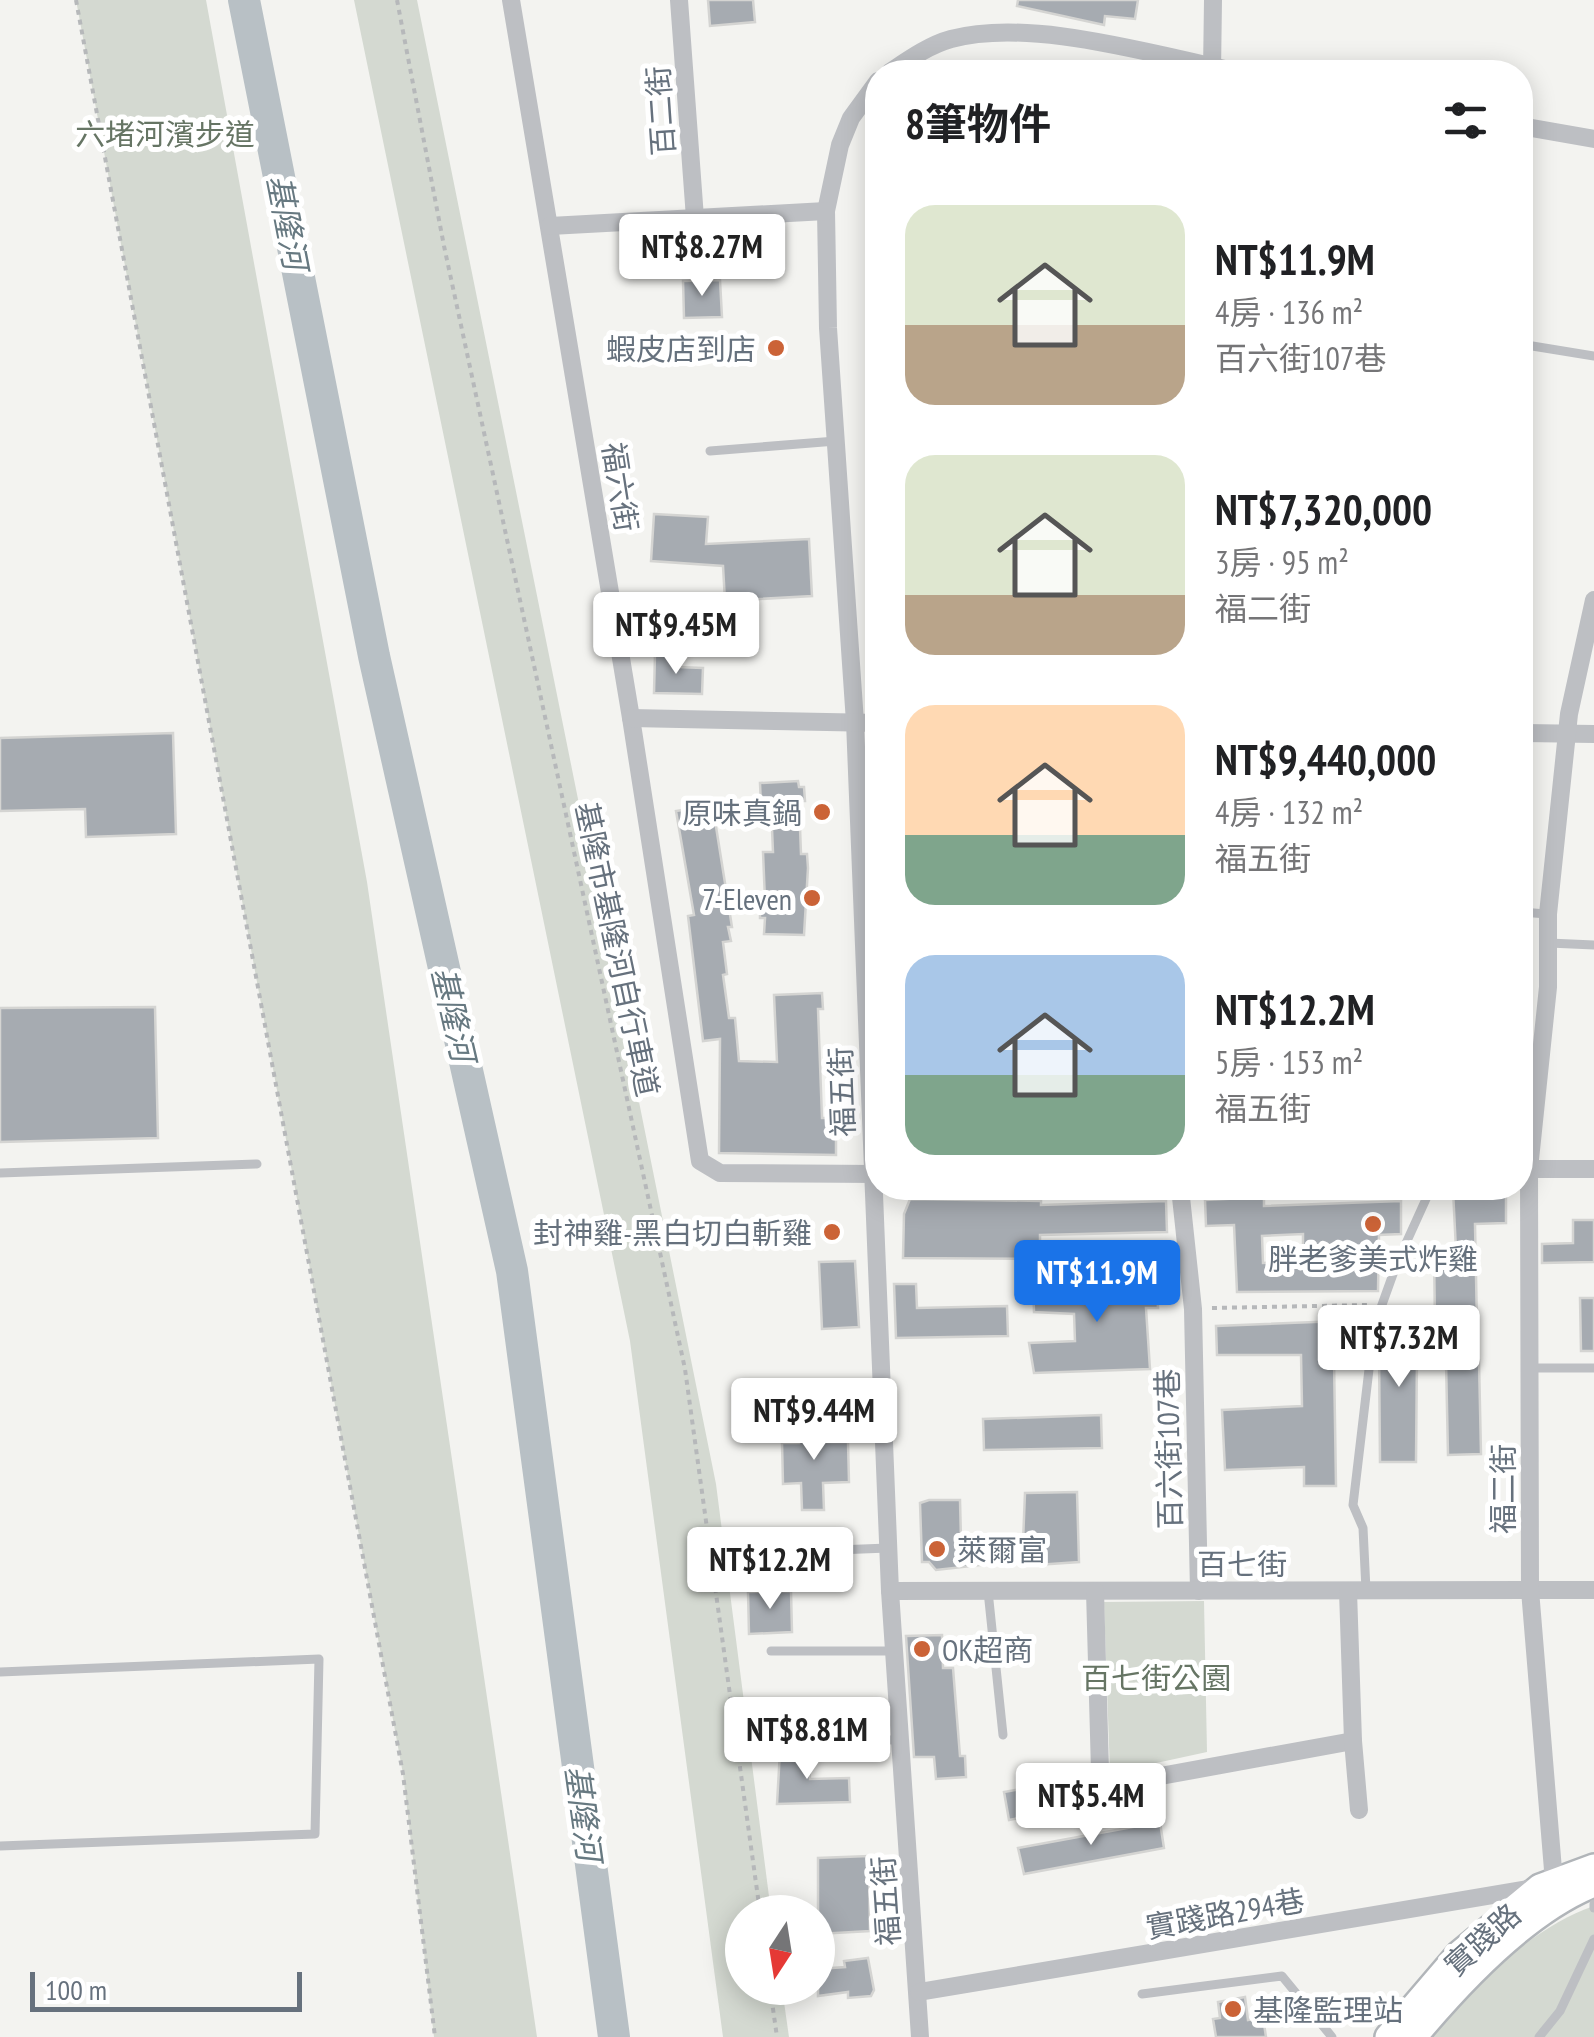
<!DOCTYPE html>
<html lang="zh-TW">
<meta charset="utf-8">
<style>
body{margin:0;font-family:"PT Sans Narrow","Noto Sans TC",sans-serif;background:#f6f6f6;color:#202124;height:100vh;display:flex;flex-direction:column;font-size:38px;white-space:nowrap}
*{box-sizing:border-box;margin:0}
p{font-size:32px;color:#757577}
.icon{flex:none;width:55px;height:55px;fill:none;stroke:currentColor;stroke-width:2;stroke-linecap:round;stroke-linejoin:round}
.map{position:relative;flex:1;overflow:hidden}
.side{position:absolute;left:865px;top:60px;width:668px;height:1140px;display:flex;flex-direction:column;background:#fff;border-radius:40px;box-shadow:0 5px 25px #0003}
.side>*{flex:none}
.needle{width:65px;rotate:192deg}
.buttons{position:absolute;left:725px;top:1895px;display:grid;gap:20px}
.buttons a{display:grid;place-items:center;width:110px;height:110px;border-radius:50%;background:#fff;box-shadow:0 5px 25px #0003;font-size:50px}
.scale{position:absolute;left:30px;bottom:25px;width:272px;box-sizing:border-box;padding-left:10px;border:5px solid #66717d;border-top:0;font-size:28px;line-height:35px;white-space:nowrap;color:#66717d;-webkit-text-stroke:8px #fff;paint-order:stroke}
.price{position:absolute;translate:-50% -85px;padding:0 22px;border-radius:10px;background:#fff;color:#222;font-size:32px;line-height:65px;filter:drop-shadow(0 2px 5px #0008)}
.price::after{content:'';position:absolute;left:50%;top:60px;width:30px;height:22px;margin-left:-15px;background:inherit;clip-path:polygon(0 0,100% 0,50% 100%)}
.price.on{background:#1a73e8;color:#fff}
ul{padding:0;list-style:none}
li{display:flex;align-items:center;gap:30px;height:250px;padding:0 40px}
li span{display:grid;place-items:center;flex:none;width:280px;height:200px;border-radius:30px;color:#555}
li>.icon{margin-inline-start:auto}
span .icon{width:120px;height:120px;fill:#fffc;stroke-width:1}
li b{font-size:42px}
h2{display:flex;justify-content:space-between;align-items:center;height:120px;padding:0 40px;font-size:42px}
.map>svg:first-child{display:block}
.green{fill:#d4d9d1}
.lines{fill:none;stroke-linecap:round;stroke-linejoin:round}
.river{stroke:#b8c0c5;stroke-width:32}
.building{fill:#a6abb1;stroke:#d4d4d2;stroke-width:2.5;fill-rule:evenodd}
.secondary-casing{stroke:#b1b5b9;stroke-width:30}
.path{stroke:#b6b8ba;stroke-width:4;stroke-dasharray:5 5;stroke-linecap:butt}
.lane{stroke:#bdbfc3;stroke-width:9}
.street{stroke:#bdbfc3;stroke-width:18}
.secondary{stroke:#fff;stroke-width:25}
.poi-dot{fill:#cb6337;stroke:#fff;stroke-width:4}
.labels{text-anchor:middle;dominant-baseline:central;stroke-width:10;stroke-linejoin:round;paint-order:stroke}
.street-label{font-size:30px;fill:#66717d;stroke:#fff}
.park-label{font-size:30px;fill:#667564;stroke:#fff}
.poi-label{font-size:30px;fill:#66717d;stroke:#fff;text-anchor:end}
.water-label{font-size:32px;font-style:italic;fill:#677981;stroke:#fff}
</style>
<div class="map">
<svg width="1594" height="2037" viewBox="0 0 1594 2037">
<rect width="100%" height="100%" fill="#f3f3f0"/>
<g class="green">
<polygon points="76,0 206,0 367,882 537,2037 434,2037 403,1774"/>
<polygon points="354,0 417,0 716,1484 771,1912 742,1912 742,1988 782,1988 789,2037 723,2037 630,1341"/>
<polygon points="1204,1601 1207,1752 1110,1773 1104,1602"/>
<path d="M1594 1906V2037H1428C1470 1988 1532 1927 1594 1906Z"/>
</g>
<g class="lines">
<polyline class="river" points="244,0 374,656 512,1271 614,2037"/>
</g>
<g class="building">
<polygon points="708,0 753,0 755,22 710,26"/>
<polygon points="1018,0 1138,0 1135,19 1105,16 1104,25 1017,6"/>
<polygon points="720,280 722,317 684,318 683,281"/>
<polygon points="654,514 708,517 706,544 809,539 812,596 725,601 723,566 651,561"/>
<polygon points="655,654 678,654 678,667 703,668 702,694 654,693"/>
<polygon points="173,733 176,834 86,837 85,809 0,811 0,738"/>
<polygon points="798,781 799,787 804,787 805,801 799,801 801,854 807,854 808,868 804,935 764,934 765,918 760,918 760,900 765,900 763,852 773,852 771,806 761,806 760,783"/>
<polygon points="708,806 710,814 714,814 732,927 728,927 731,941 723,942 727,974 723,975 729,1018 735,1018 739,1061 777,1062 774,995 822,993 823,1009 818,1009 822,1118 836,1118 836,1155 719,1153 720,1039 703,1041 688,916 694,915 676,811"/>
<polygon points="155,1007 158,1138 0,1142 0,1008"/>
<polygon points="1498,1189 1506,1197 1506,1223 1475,1224 1477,1326 1435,1327 1434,1250 1456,1250 1453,1190"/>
<path d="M1264 1197V1206L1401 1201V1234L1379 1235 1378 1291 1237 1292 1234 1225 1206 1226 1205 1200ZM1303 1234V1261L1263 1263 1262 1236Z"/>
<polygon points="910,1199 1041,1201 1041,1205 1166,1201 1167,1232 1040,1235 1040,1259 903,1258 904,1214"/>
<polygon points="1573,1220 1594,1220 1594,1262 1542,1263 1542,1244 1573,1243"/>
<polygon points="855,1261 859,1327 822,1329 819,1262"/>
<polygon points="1156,1277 1158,1308 1146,1308 1150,1369 1034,1373 1029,1343 1075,1341 1074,1314 1034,1312 1033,1282 1121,1282 1121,1278"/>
<polygon points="894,1284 916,1284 917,1308 1007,1306 1008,1336 896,1338"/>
<polygon points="1580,1298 1594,1298 1594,1351 1581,1351"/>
<polygon points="1365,1320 1363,1352 1334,1358 1336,1486 1304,1486 1304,1467 1225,1470 1222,1410 1302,1406 1301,1355 1217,1355 1216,1326"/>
<polygon points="1384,1323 1425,1323 1425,1354 1417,1354 1416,1462 1380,1462 1379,1351"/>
<polygon points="1479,1360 1481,1454 1448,1455 1446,1361"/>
<polygon points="1101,1415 1102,1448 984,1450 983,1419"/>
<polygon points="822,1416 822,1442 848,1442 849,1482 823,1483 824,1510 802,1510 801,1483 783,1484 782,1443 799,1443 798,1417"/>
<polygon points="1077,1492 1079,1562 1022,1566 1025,1493"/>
<polygon points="929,1500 960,1500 961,1540 980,1539 981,1565 936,1570 929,1562 922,1562 920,1503"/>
<polygon points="791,1591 792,1632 749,1634 748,1592"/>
<polygon points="942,1635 943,1668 953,1668 960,1756 965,1756 966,1777 936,1779 934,1757 914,1757 906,1636"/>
<polygon points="809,1750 810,1779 849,1778 850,1802 777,1804 780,1751"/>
<polygon points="1078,1779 1084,1806 1009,1820 1004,1792"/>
<polygon points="1160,1822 1164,1848 1024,1874 1018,1848"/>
<polygon points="869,1856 870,1931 818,1934 818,1858"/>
<polygon points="868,1958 874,1990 871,1996 848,1998 848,1992 818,1996 818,1969 845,1967 844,1961"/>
<polygon points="1245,1997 1248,2020 1263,2017 1266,2037 1216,2037 1213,2019 1220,2018 1218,2002"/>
</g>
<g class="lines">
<g class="secondary-casing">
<g id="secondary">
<polyline points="1388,2037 1459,1954 1540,1887 1594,1867"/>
<path d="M1414 2037C1459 1983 1528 1910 1594 1884"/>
</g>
</g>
<g class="path">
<polyline points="76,0 403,1774 435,2037"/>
<polyline points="397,0 444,246 685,1369 760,1912"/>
<polyline points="1212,1308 1368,1305"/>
<polyline points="770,1988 777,2037"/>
</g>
<g class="lane">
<polyline points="1520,344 1594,356"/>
<polyline points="1520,394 1529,346"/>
<polyline points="710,451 836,441"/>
<polyline points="1520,912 1547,914"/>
<polyline points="1549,943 1594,945"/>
<polyline points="0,1173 257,1164"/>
<polyline points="1530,1368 1594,1368"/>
<polyline points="786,1552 888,1548"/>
<polyline points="1366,1590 1363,1528 1353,1505 1374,1327 1397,1263 1431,1188"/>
<polyline points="988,1591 1003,1735"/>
<polyline points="771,1651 894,1651"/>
<polyline points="0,1672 319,1659 315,1834 0,1846"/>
<polyline points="783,1739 901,1740"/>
<polyline points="1594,1904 1594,1908"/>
<polyline points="1142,1994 1282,1976 1332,2037"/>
<polyline points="1539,2037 1560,2011 1594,1939"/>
</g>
<g class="street">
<polyline points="511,0 631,718 700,1161 720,1173 878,1174"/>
<polyline points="679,0 695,218"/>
<path d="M890 72C908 60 929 45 951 39 1033 17 1157 56 1240 72"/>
<polyline points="1212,72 1213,0"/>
<polyline points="878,81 851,118 840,145 826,211 828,328 855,722 890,1591 920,2037"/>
<polyline points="1520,126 1594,139"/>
<polyline points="550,226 826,211"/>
<polyline points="631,718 878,723"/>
<polyline points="1520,733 1594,734"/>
<polyline points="1520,1169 1594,1169"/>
<polyline points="1180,1188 1193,1309 1199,1591"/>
<polyline points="890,1591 1594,1590"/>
<polyline points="1095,1591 1100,1771 1109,1780 1122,1783 1353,1741"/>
<polyline points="1348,1591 1353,1741 1359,1810"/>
<polyline points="1563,1889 1554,1882 1530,1590 1529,1169 1548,987 1548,914 1569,714 1594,600"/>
<polyline points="919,1992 1534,1888"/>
</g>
<use href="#secondary" class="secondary"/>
</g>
<g class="poi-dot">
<circle cx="776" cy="348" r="10"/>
<circle cx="822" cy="812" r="10"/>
<circle cx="812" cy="898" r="10"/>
<circle cx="1373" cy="1224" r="10"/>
<circle cx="832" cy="1232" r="10"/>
<circle cx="937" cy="1549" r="10"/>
<circle cx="922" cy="1649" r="10"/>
<circle cx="1233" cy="2009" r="10"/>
</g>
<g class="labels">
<g class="street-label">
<text transform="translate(660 111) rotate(-94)">百二街</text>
<text transform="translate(621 487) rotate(81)">福六街</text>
<text transform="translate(618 949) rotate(78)">基隆市基隆河自行車道</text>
<text transform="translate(841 1092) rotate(-92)">福五街</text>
<text transform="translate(1168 1449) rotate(-91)">百六街107巷</text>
<text transform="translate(1502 1489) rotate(-90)">福二街</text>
<text x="1242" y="1563">百七街</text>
<text transform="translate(885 1901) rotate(-94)">福五街</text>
<text transform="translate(1225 1913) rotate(-10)">實踐路294巷</text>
<text transform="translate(1482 1939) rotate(-42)">實踐路</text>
</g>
<g class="park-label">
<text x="165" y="133">六堵河濱步道</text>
<text x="1156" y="1677">百七街公園</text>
</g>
<g class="poi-label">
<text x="756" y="348">蝦皮店到店</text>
<text x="802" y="812">原味真鍋</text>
<text x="792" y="898">7-Eleven</text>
<text x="812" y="1232">封神雞-黑白切白斬雞</text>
<text x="1373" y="1258" text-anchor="middle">胖老爹美式炸雞</text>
<text x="957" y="1549" text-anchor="start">萊爾富</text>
<text x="942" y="1649" text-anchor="start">OK超商</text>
<text x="1253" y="2009" text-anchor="start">基隆監理站</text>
</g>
<g class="water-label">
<text transform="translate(288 222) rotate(79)">基隆河</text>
<text transform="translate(454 1014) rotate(77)">基隆河</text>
<text transform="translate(584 1813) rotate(82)">基隆河</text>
</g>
</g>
</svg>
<div class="buttons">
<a><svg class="needle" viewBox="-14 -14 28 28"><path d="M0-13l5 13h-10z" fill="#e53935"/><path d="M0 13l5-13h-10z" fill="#757577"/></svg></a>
</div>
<div class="scale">100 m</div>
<b class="price" style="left:702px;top:299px">NT$8.27M</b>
<b class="price" style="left:676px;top:677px">NT$9.45M</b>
<b class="price on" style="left:1097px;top:1325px">NT$11.9M</b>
<b class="price" style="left:1399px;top:1390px">NT$7.32M</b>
<b class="price" style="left:814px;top:1463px">NT$9.44M</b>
<b class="price" style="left:770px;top:1612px">NT$12.2M</b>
<b class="price" style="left:807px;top:1782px">NT$8.81M</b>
<b class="price" style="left:1091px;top:1848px">NT$5.4M</b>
<section class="side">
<h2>8筆物件<svg class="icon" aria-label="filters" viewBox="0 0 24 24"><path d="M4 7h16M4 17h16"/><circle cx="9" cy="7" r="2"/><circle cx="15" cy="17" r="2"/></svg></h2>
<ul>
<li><span style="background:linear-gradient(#dfe7d0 60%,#b9a48a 0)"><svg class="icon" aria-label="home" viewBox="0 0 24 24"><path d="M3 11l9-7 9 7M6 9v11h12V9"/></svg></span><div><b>NT$11.9M</b><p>4房 · 136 m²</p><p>百六街107巷</p></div></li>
<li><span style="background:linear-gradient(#dfe7d0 70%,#b9a48a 0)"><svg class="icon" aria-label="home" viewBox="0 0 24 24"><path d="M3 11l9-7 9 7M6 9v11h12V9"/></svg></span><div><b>NT$7,320,000</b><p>3房 · 95 m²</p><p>福二街</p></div></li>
<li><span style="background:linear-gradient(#ffd9b3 65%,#7fa58c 0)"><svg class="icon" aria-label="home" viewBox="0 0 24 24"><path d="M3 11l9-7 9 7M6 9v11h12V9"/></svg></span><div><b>NT$9,440,000</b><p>4房 · 132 m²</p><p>福五街</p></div></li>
<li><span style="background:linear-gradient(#a9c7e8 60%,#7fa58c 0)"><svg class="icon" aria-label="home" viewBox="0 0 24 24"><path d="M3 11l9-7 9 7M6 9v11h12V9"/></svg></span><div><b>NT$12.2M</b><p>5房 · 153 m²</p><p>福五街</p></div></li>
</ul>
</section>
</div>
